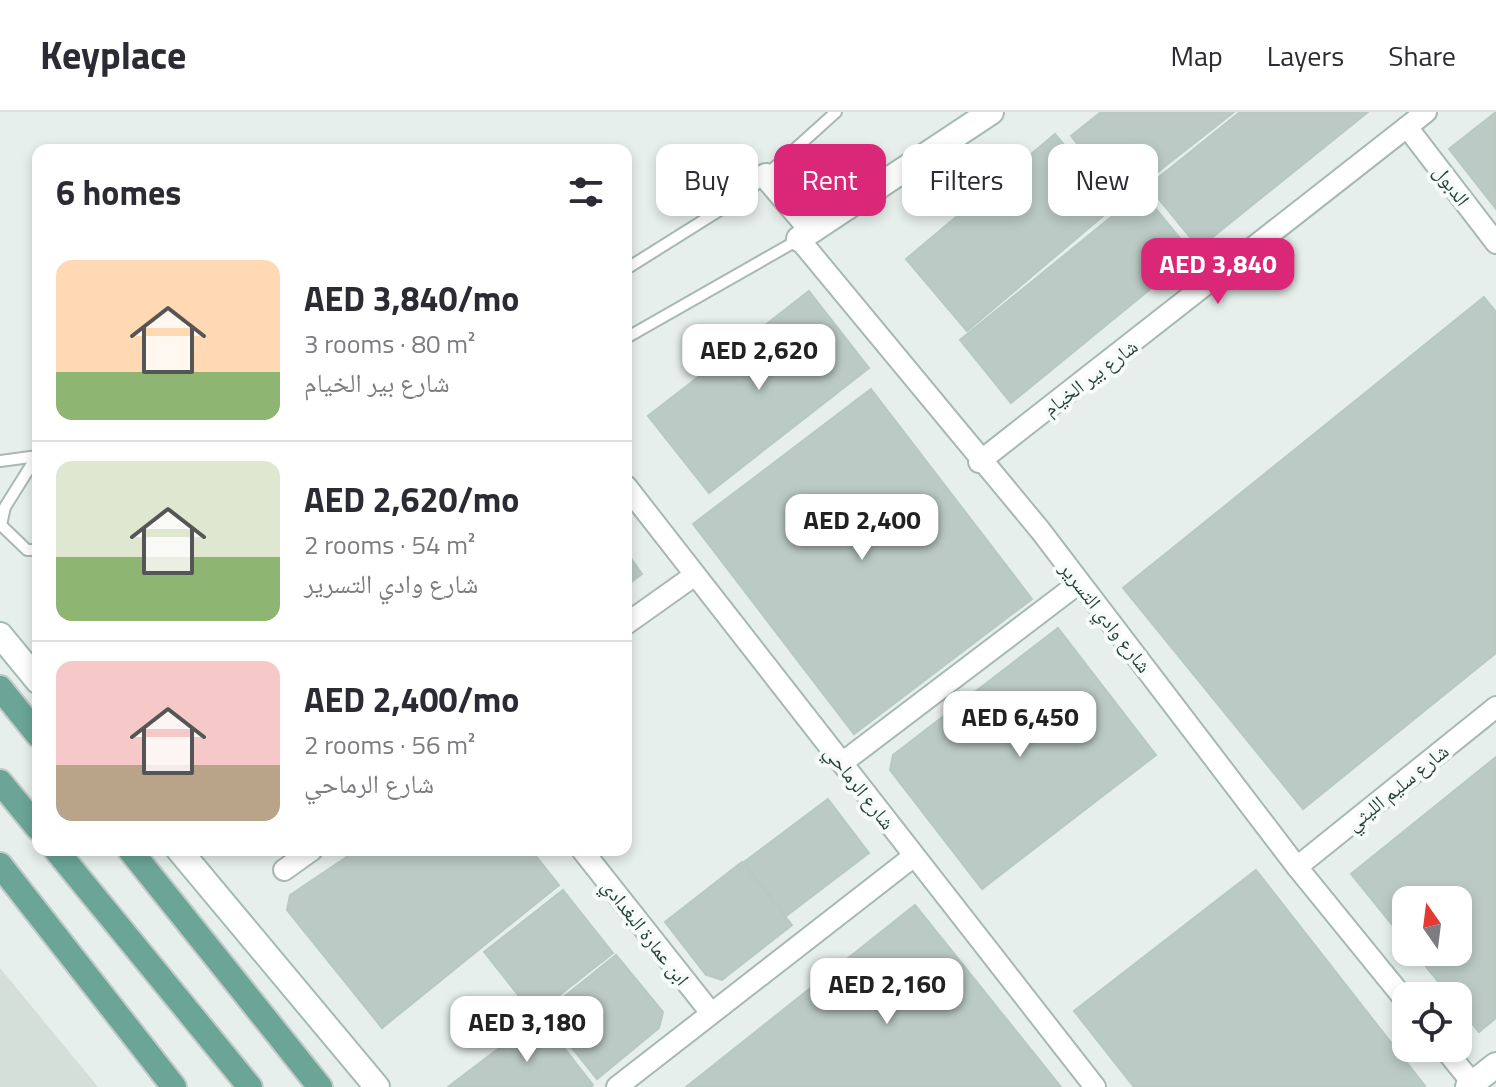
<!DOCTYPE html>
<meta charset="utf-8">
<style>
body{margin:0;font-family:"Titillium Web","Noto Naskh Arabic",sans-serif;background:#f2f2f3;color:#2b2b33;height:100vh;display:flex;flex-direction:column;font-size:30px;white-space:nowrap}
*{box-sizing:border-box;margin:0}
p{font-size:26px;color:#7c7c81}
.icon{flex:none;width:44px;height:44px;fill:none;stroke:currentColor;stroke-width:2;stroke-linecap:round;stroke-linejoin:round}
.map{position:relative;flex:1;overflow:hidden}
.drawer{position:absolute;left:32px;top:32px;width:600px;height:712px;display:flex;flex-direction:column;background:#fff;border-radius:16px;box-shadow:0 4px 12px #0003}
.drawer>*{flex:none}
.hud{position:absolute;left:656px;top:32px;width:720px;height:72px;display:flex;gap:16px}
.needle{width:52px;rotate:346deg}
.buttons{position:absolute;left:1392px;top:774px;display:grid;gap:16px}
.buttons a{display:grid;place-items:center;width:80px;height:80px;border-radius:16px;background:#fff;box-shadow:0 4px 12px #0003;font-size:40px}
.price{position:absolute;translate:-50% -68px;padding:0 18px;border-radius:16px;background:#fff;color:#222;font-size:26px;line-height:52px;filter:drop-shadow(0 2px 4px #0008)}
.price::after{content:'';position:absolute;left:50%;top:48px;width:24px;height:18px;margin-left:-12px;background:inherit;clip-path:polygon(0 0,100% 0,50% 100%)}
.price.selected{background:#db2777;color:#fff}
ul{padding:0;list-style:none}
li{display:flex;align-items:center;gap:24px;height:200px;padding:0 24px}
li+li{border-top:2px solid #e1e1e2}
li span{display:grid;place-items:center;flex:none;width:224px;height:160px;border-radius:16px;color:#555}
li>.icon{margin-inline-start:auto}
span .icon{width:96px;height:96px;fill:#fffc;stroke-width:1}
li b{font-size:34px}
h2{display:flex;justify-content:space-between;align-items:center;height:96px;padding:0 24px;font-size:34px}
.chip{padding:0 28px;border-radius:16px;background:#fff;box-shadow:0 4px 12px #0003;font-size:28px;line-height:72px}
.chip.selected{background:#db2777;color:#fff}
header{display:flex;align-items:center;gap:48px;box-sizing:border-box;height:112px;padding:0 40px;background:#fff;border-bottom:2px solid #e1e1e2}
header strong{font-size:38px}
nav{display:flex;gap:44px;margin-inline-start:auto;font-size:28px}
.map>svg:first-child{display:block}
.built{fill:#d4dfda}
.building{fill:#bbcac4;stroke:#b8c9c2;stroke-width:2}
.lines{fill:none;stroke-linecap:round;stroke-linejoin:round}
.lane-casing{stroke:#a8b8b2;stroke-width:14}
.street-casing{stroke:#a8b8b2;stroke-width:24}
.secondary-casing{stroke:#a4bbb3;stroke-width:28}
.primary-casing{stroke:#c2cac8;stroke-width:28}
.lane{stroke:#fff;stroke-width:10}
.street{stroke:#fff;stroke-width:20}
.secondary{stroke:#fff;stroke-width:24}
.primary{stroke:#6aa596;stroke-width:24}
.labels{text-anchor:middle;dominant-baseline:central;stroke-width:8;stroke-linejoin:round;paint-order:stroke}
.street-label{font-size:20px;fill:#24423a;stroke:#f7fbf9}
</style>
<header>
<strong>Keyplace</strong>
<nav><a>Map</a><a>Layers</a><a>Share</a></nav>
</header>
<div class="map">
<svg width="1496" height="975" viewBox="0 0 1496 975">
<rect width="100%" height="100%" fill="#e6efeb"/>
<polygon class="built" points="0,856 98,975 0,975"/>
<g class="building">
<polygon points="1101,0 1234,0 1122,88 1071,24"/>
<polygon points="1240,0 1368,0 1199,136 1148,74"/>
<polygon points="1496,0 1496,97 1449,37"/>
<polygon points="1055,22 1115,94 967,219 906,147"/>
<polygon points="1142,80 1193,142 1011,291 960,228"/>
<polygon points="809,179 869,256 709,381 648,304"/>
<polygon points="1484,185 1496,200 1496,541 1303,697 1123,476"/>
<polygon points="871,277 1032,487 854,622 693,412"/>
<polygon points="626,439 642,462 626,474"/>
<polygon points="1058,516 1156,643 982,777 890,658 893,643"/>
<polygon points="1496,645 1496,906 1479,920 1458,894 1458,884 1450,884 1414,840 1458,840 1458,788 1406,788 1406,830 1351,762"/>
<polygon points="828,687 869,741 786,804 744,750"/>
<polygon points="357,738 531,738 559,773 382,916 287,798 290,783"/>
<polygon points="742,750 792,813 722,868 706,863 665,810"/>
<polygon points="1256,758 1425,974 1424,975 1134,975 1074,899"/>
<polygon points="563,778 613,841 534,903 484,840"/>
<polygon points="915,793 1061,975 686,975"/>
<polygon points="616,843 663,900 659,916 597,967 544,901"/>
<polygon points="540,905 593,973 590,975 448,975"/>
</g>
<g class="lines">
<g class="lane-casing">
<g id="lane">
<polyline points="626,157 744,83 836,0"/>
<polyline points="626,226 798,128"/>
<polyline points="37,344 5,395 1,413 27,438 38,438"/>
<polyline points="0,349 38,344"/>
</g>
</g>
<g class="street-casing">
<g id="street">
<polyline points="1407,15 1496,131"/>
<polyline points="799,127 1040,418 1297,755 1406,889"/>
<polyline points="979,350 1426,0"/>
<polyline points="626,374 1095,975"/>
<polyline points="626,512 695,463"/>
<polyline points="842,651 1079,471"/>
<polyline points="582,738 711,901"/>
<polyline points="1297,755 1496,595"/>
<polyline points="284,758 312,738"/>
<polyline points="1444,936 1473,972"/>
<polyline points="617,975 914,744"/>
</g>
</g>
<g class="secondary-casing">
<g id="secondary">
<polyline points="766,64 812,118"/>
<polyline points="799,127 991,0"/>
<polyline points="0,523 38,569"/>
<polyline points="179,738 377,975"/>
<polyline points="1468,975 1496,953"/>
</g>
</g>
<g class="primary-casing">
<g id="primary">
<polyline points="0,576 38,623"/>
<polyline points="0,670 38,716"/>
<polyline points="56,738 250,975"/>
<polyline points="130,738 320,975"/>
<polyline points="0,753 174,975"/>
</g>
</g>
<use href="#lane" class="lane"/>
<use href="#street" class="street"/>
<use href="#secondary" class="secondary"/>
<use href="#primary" class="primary"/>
</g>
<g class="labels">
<g class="street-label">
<text transform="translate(1452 73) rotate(53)">الدبول</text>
<text transform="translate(1090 265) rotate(-37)">شارع بير الخيام</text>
<text transform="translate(1106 505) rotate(52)">شارع وادي التسرير</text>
<text transform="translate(860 675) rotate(52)">شارع الرماحي</text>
<text transform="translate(1397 675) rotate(-39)">شارع سليم الليثي</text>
<text transform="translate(646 820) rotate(52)">ابن عمارة البغدادي</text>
</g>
</g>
</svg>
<div class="buttons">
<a><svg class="needle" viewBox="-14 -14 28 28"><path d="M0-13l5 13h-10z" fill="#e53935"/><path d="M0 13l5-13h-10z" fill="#7c7c81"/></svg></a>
<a><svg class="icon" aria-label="locate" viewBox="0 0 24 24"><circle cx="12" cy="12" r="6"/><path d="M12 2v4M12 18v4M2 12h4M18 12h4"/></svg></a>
</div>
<b class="price selected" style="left:1218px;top:194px">AED 3,840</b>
<b class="price" style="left:759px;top:280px">AED 2,620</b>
<b class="price" style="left:862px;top:450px">AED 2,400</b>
<b class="price" style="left:1020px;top:647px">AED 6,450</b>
<b class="price" style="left:887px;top:914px">AED 2,160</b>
<b class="price" style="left:527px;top:952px">AED 3,180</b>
<div class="hud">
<a class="chip">Buy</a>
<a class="chip selected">Rent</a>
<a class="chip">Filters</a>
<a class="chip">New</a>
</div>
<section class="drawer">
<h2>6 homes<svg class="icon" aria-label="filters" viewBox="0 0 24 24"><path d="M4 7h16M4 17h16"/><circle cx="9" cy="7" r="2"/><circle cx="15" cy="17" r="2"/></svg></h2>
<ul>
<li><span style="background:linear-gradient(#ffd9b3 70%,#8fb573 0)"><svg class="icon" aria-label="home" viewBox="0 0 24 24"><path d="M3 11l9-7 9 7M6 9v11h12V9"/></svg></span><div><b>AED 3,840/mo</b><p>3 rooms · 80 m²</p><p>شارع بير الخيام</p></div></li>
<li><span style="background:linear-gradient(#dfe7d0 60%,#8fb573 0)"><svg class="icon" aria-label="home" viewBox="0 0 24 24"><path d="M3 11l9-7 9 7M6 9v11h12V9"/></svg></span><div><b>AED 2,620/mo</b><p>2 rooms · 54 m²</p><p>شارع وادي التسرير</p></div></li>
<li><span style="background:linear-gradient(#f6c9c9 65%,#b9a48a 0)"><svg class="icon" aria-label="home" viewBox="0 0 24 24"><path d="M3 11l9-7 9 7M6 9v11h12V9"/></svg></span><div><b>AED 2,400/mo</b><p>2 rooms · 56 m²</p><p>شارع الرماحي</p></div></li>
</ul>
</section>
</div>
